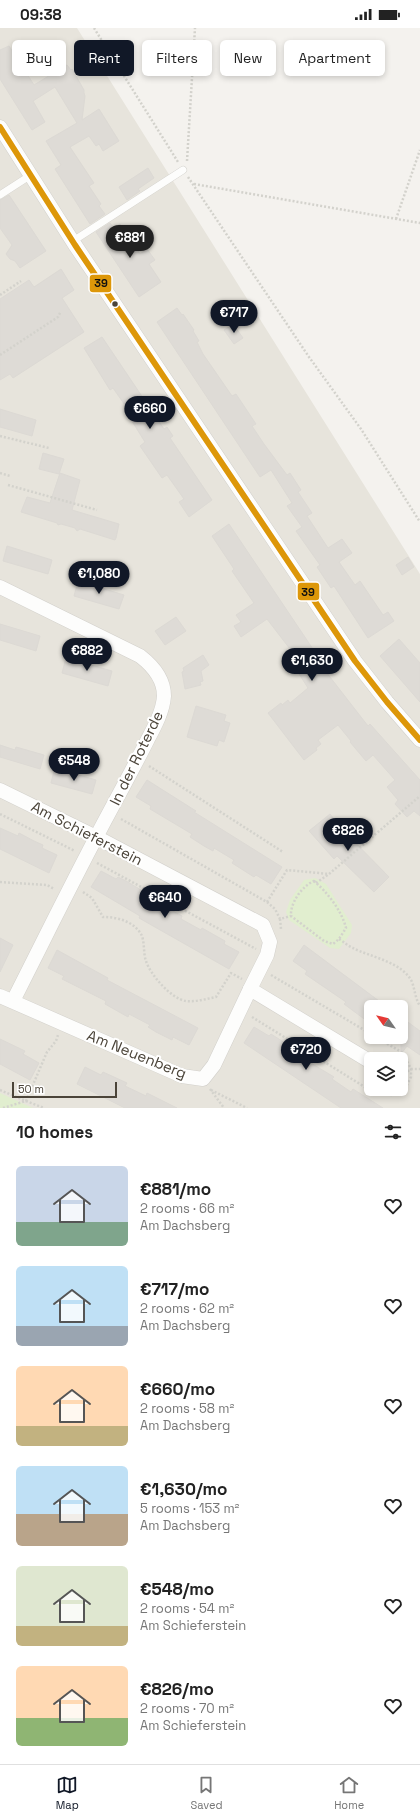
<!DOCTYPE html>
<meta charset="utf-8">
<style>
body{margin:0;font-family:"Space Grotesk",sans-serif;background:#f2f2f2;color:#222;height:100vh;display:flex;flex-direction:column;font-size:15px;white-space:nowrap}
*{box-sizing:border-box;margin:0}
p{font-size:13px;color:#767676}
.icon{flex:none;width:22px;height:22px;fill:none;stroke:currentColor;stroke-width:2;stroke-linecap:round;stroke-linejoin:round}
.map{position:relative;height:1080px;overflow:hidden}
.sheet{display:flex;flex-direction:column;background:#fff;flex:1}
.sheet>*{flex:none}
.guide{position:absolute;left:12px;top:12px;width:396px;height:36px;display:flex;gap:8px}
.needle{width:26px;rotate:304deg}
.tools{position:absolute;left:364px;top:972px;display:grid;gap:8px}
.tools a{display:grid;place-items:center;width:44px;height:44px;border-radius:6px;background:#fff;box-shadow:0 2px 6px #0003;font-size:20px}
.scale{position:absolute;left:12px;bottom:10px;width:105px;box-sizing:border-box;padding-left:4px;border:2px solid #4b4439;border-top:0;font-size:11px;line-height:14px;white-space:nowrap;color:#4b4439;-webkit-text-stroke:3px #fff;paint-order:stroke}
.price{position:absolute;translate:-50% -34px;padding:0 9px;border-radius:14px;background:#111827;color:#fff;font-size:13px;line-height:26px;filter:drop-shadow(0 1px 2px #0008)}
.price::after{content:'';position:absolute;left:50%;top:24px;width:12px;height:9px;margin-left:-6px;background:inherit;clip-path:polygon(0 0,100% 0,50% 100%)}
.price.active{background:#222;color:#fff}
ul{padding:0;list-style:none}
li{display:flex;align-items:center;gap:12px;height:100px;padding:0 16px}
li span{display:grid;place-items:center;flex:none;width:112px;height:80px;border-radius:6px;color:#555}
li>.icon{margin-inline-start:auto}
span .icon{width:48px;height:48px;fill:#fffc;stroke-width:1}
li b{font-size:17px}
h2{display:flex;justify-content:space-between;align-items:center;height:48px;padding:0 16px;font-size:17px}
.tag{padding:0 14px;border-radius:6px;background:#fff;box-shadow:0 2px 6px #0003;font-size:14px;line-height:36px}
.tag.active{background:#111827;color:#fff}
.status{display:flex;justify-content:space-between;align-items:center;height:28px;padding:0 20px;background:#fff;direction:ltr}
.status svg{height:11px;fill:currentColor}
.tabs{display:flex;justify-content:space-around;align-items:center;height:56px;border-top:1px solid #e0e0e0;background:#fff;font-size:11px;color:#767676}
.tabs a{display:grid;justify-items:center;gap:2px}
.tabs .active{color:#111827}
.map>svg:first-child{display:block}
.residential{fill:#e7e4dc;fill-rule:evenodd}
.green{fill:#e1eecf}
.building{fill:#dedbd6;stroke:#dcd9d4}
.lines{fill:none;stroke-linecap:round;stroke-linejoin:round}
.service-casing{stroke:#d2d0cb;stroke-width:8}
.minor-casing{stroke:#d2d0cb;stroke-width:15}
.path{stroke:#d3d2cc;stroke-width:2.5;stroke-dasharray:2 2;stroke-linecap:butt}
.service{stroke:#fdfdfc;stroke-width:7}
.minor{stroke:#fdfdfc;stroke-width:14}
.bus-1-casing{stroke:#fff;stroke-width:9}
.bus-1{stroke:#dd9709;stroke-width:6}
.bus-dot{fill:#4b4439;stroke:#fff;stroke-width:1.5}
.labels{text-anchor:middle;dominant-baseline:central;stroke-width:4;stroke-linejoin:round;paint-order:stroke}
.street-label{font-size:15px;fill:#4b4439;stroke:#fff}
.line-badge{stroke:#fff;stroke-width:1.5}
.pale-badge-label{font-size:11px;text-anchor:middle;font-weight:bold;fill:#111}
</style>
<div class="status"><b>09:38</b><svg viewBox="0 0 49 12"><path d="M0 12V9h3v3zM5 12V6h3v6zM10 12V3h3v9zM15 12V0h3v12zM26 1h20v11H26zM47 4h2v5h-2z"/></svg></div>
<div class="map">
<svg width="420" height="1080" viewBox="0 0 420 1080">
<rect width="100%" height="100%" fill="#f4f2ee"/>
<path class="residential" d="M0 0H77L420 546V1080H0ZM371 979H401V1009H371ZM371 1031H401V1061H371Z"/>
<g class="green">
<polygon points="315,850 326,856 352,897 351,905 339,921 330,920 289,892 286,884 290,872 304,852"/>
<polygon points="0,1065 33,1080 0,1080"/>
</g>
<g class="building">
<polygon points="9,18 34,57 65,38 67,37 71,42 72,41 84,62 84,65 85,68 82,92 99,81 119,113 103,123 99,116 96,118 89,108 70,119 94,155 89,158 101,176 99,178 105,186 90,196 55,141 61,137 46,113 77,95 55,59 33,73 45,94 32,102 0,51 0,22"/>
<polygon points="148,140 154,150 138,161 140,163 127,172 119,159"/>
<polygon points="9,167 46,223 20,240 15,233 10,231 6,226 12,217 0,200 0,172"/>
<polygon points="110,195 114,200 120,196 140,226 147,221 155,232 149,236 161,254 139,269 96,204"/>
<polygon points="61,241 74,262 62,270 84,304 13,350 10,346 0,352 0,271 29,252 34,259"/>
<polygon points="177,280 182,287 183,286 194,302 193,303 199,313 197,314 203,326 212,339 232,368 236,366 256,396 252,398 264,416 287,447 290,445 301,462 298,464 312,485 307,488 328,520 342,511 352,525 339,534 355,557 360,553 383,587 388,584 394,593 368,610 334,558 331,560 317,539 320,537 296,503 302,499 287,478 292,475 271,442 260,449 157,294"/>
<polygon points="233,296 243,310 234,316 224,302"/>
<polygon points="102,309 164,401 167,399 173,408 170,410 212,472 189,489 179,474 184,471 167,447 162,450 140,418 145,414 125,382 127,380 113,360 110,362 84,320"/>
<polygon points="0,381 36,392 32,408 0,399"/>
<polygon points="43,425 64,431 59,446 39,441"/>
<polygon points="60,445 80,452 72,482 119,496 116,510 115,512 80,501 77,503 75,500 61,496 58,497 57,495 21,484 27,469 50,475"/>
<polygon points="229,496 319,630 316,631 368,698 370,696 420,752 420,788 414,783 407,789 395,776 398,772 387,759 395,752 373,727 366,733 350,714 351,713 338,697 318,712 321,716 316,720 317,722 304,732 268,685 281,675 282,677 288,672 290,675 308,660 294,638 291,640 285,631 287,629 285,624 290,621 267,591 241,609 234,598 241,594 236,587 254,575 232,543 234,541 212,508"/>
<polygon points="7,518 52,532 48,546 3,533"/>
<polygon points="408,529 414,539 402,547 396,537"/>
<polygon points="78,553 124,567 119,581 74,568"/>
<polygon points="176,589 186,603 165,617 155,603"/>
<polygon points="0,596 40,608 36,623 0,612"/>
<polygon points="399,611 420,635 420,674 380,628"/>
<polygon points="203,627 209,637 201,643 203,653 200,654 201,657 185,661 182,644 184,643 183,640"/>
<polygon points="66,630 112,643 108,658 62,645"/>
<polygon points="196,678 226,687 224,693 230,695 224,714 219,712 217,718 187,709"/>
<polygon points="0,717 15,722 16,719 44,727 40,741 0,729"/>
<polygon points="54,743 67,747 68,744 96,752 92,766 51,755"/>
<polygon points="147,752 196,783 194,784 282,839 271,856 256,847 254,849 232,835 234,832 214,820 213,823 204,818 190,809 192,806 150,781 151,778 136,769"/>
<polygon points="330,786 340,799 389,849 374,864 337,828 334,831 311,805 309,803"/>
<polygon points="0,800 18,808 19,805 34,813 43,817 42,820 57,827 49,845 0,821"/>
<polygon points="101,843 116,851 118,849 126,853 141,862 139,865 182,888 181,891 201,902 202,900 225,913 224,916 239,924 229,941 139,890 140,888 91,859"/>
<polygon points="0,910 13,917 0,944"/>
<polygon points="304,917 387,979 371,979 371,996 344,976 346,974 305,946 307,943 293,933"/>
<polygon points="57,922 108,950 107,952 198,1000 189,1017 173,1009 172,1012 156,1004 148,999 150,997 129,986 128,989 105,976 106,973 62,951 64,948 48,940"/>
<polygon points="401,989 420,1003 420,1027 407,1018 401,1026"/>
<polygon points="254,999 269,1008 271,1006 293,1020 291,1023 334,1049 332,1051 351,1064 353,1061 383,1080 341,1080 244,1015"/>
<polygon points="0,1011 25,1023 23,1026 39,1035 30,1052 0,1036"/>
<polygon points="85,1039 101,1047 103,1044 127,1055 125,1058 146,1068 147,1065 177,1080 125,1080 77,1056"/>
</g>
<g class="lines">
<g class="service-casing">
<g id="service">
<polyline points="0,167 31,147"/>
<polyline points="73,213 183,142"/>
</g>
</g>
<g class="minor-casing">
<g id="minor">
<polyline points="0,99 75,217 355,633 387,674 420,712"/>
<path d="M0 559 140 628C153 638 164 651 164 668 163 683 155 698 148 711 136 735 123 759 110 783 76 846 45 910 13 973"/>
<polyline points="0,762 96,809 263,897 270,914 267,927 250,961 371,1034"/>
<polyline points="0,968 182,1048 203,1051 214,1037 250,961"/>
</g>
</g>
<g class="path">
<polyline points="94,0 178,134"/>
<polyline points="187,133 195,0"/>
<polyline points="188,149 309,329 361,401 420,494"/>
<polyline points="194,156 420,195"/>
<polyline points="396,191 420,122"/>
<polyline points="0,267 21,253"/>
<polyline points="0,327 58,289 61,283"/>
<polyline points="0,408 49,420"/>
<polyline points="0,445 10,448"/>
<polyline points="8,457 97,482"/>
<polyline points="149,738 283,824"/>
<polyline points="0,786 75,823"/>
<polyline points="121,791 267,874 275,881 280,891 291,888"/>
<polyline points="97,835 256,921"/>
<path d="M314 853C327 864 342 883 346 900L339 911 333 916 324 913 291 888C290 875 302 858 314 853Z"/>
<polyline points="0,854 47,857 54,861"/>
<polyline points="316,855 329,846"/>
<path d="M83 864 92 870 103 889C117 889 133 893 141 906 145 913 143 925 146 933 150 946 171 971 186 973 196 974 206 971 216 969L231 945 242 951"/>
<polyline points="267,874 287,842 329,846 420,768"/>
<polyline points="280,891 281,901"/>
<path d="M339 911C344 914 348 918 353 920 370 929 403 934 412 954 415 962 415 970 420 978"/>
<polyline points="271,947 371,1006"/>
<polyline points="252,989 376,1066 394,1067 406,1059 411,1049 411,1041 403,1025 376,1009"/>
<polyline points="401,1048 411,1041 420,1041"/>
<polyline points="210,1061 224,1080"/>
<polyline points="0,1062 26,1073 47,1024 56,1013 58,1007"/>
<polyline points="211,1062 247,1080"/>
<polyline points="3,1080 26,1073 44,1080"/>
</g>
<use href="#service" class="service"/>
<use href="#minor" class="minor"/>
<g class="bus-1-casing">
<polyline id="bus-1" points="0,99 75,217 355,633 387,674 420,712"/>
</g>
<use href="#bus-1" class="bus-1"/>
</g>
<circle class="bus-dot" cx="115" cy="276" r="3.5"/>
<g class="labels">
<g class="street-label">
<text transform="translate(136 730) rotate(-64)">In der Roterde</text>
<text transform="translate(87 805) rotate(27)">Am Schieferstein</text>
<text transform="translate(137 1026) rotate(22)">Am Neuenberg</text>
</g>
</g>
<g class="line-badge">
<rect x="89" y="246" width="23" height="19" rx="4" fill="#dd9709"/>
<rect x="297" y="554" width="23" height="19" rx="4" fill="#dd9709"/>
</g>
<g class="pale-badge-label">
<text x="101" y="259">39</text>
<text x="308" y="568">39</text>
</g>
</svg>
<div class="tools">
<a><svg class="needle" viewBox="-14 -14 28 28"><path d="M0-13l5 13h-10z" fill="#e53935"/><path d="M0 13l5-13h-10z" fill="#767676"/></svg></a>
<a><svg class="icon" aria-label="layers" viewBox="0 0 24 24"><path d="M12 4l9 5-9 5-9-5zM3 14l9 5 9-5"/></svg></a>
</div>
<div class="scale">50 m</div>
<b class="price active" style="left:130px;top:231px">€881</b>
<b class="price" style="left:234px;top:306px">€717</b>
<b class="price" style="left:150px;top:402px">€660</b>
<b class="price" style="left:99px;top:567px">€1,080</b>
<b class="price" style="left:87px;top:644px">€882</b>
<b class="price" style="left:312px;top:654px">€1,630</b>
<b class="price" style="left:74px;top:754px">€548</b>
<b class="price" style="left:348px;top:824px">€826</b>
<b class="price" style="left:165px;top:891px">€640</b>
<b class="price" style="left:306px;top:1043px">€720</b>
<div class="guide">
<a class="tag">Buy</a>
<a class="tag active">Rent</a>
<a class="tag">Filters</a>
<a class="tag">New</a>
<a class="tag">Apartment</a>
</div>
</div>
<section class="sheet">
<h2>10 homes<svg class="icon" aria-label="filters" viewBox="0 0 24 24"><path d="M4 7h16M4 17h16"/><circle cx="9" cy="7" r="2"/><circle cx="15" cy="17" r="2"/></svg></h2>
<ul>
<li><span style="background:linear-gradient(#c9d6e8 70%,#7fa58c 0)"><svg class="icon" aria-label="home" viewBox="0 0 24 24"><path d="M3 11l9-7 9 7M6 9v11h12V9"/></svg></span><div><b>€881/mo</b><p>2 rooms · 66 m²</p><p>Am Dachsberg</p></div><svg class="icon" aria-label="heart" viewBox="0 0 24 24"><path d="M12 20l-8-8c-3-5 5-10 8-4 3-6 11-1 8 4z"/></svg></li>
<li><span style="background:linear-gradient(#bfe0f5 75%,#9aa5b1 0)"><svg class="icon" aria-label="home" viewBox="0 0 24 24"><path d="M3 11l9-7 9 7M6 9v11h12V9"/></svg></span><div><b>€717/mo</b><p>2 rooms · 62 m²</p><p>Am Dachsberg</p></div><svg class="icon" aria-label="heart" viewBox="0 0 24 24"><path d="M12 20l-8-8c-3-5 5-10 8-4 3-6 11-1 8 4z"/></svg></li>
<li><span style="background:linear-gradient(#ffd9b3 75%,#c2b280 0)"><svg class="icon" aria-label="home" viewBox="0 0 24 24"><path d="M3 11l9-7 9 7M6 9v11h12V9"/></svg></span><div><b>€660/mo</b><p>2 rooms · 58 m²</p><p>Am Dachsberg</p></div><svg class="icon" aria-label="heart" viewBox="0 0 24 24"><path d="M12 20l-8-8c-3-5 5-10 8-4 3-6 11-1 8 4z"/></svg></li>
<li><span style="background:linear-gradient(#bfe0f5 60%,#b9a48a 0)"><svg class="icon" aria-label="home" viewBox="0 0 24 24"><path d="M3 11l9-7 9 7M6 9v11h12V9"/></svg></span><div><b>€1,630/mo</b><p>5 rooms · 153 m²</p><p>Am Dachsberg</p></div><svg class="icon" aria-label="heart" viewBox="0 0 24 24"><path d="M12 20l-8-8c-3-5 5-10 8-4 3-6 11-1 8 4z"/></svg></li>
<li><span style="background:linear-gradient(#dfe7d0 75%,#c2b280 0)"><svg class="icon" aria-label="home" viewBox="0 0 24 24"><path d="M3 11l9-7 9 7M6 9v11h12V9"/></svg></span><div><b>€548/mo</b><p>2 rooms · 54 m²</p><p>Am Schieferstein</p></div><svg class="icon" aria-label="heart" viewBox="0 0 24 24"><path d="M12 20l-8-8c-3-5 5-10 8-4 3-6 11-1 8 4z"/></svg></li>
<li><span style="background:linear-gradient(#ffd9b3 65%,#8fb573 0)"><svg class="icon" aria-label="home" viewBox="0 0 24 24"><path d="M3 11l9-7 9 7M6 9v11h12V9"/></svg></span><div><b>€826/mo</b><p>2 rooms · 70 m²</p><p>Am Schieferstein</p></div><svg class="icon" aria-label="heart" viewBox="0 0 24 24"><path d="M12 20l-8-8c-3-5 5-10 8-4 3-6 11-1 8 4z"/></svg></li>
</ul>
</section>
<nav class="tabs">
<a class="active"><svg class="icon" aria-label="map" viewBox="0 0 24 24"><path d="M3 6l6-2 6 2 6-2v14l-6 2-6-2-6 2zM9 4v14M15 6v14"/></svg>Map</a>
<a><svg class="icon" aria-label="saved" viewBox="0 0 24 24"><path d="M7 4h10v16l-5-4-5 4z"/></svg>Saved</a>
<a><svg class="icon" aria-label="home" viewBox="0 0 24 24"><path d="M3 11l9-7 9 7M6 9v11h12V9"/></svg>Home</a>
</nav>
